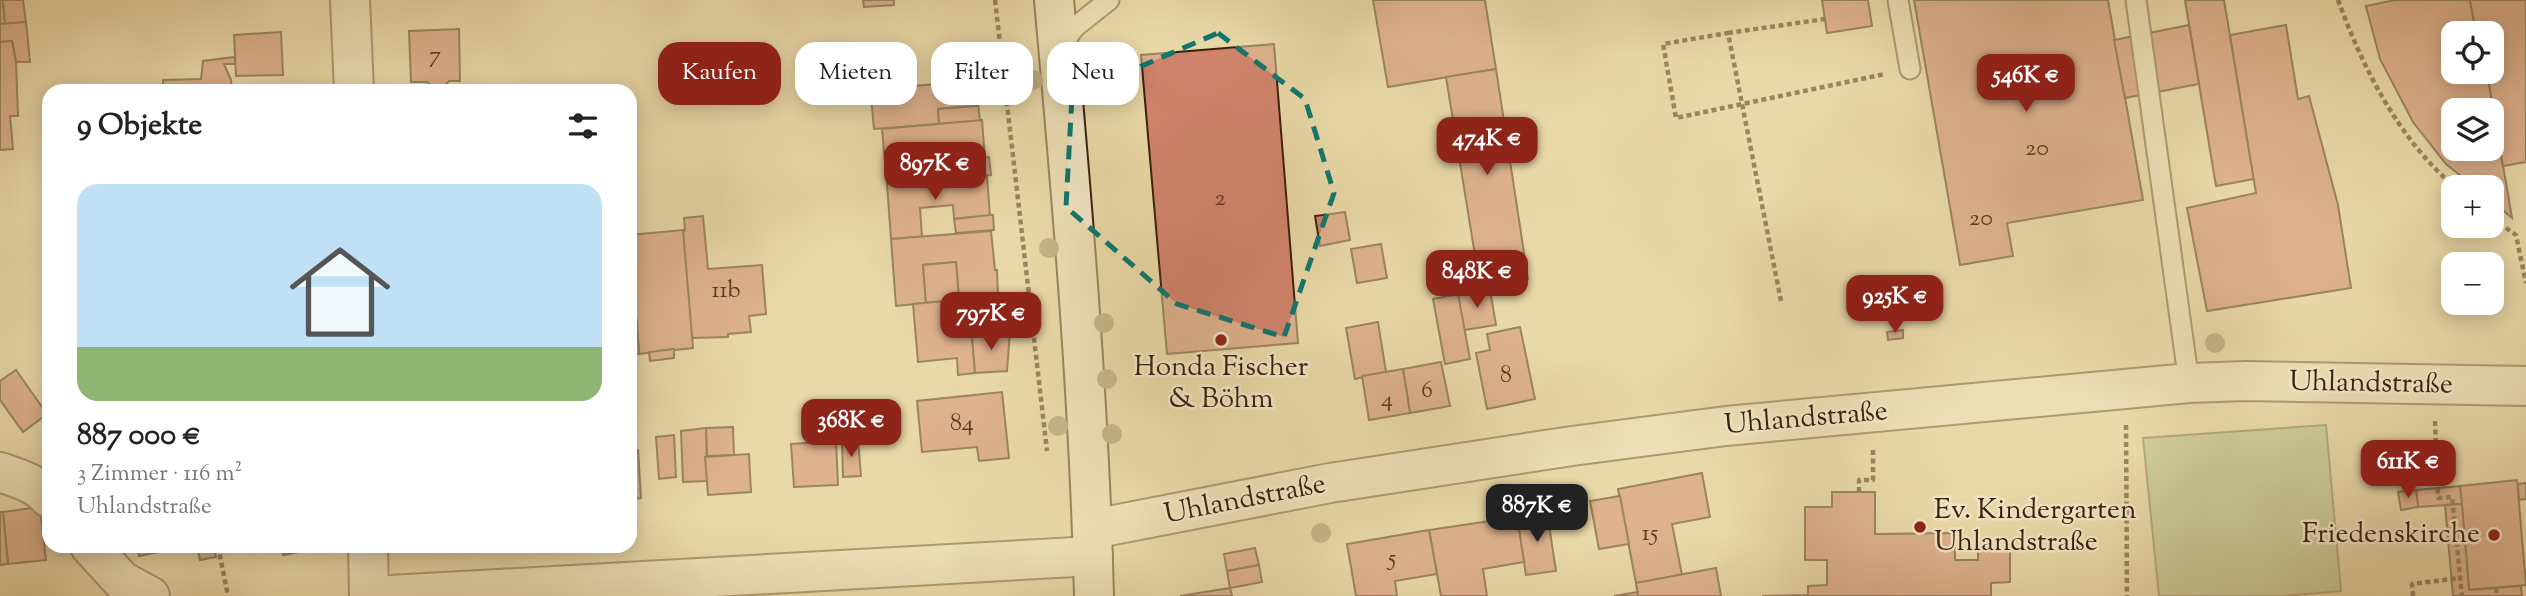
<!DOCTYPE html>
<html lang="de">
<meta charset="utf-8">
<style>
body{margin:0;font-family:"Sorts Mill Goudy",serif;background:#f2f2f2;color:#222;height:100vh;display:flex;flex-direction:column;font-size:26px;white-space:nowrap}
*{box-sizing:border-box;margin:0}
p{font-size:23px;color:#767676}
.icon{flex:none;width:38px;height:38px;fill:none;stroke:currentColor;stroke-width:2;stroke-linecap:round;stroke-linejoin:round}
.map{position:relative;flex:1;overflow:hidden}
.side{position:absolute;left:42px;top:84px;width:595px;height:469px;display:flex;flex-direction:column;background:#fff;border-radius:21px;box-shadow:0 4px 18px #0003}
.side>*{flex:none}
.top-card{position:absolute;left:658px;top:42px;width:665px;height:63px;display:flex;gap:14px}
.fabs{position:absolute;left:2441px;top:21px;display:grid;gap:14px}
.fabs a{display:grid;place-items:center;width:63px;height:63px;border-radius:14px;background:#fff;box-shadow:0 4px 18px #0003;font-size:35px}
.price{position:absolute;translate:-50% -60px;padding:0 16px;border-radius:14px;background:#8f2418;color:#fff;font-size:23px;line-height:46px;filter:drop-shadow(0 2px 4px #0008)}
.price::after{content:'';position:absolute;left:50%;top:42px;width:21px;height:16px;margin-left:-10px;background:inherit;clip-path:polygon(0 0,100% 0,50% 100%)}
.price.selected{background:#222;color:#fff}
ul{padding:0;list-style:none}
li{display:grid;align-content:center;gap:14px;height:371px;padding:0 35px}
li+li{border-top:2px solid #e0e0e0}
li span{display:grid;place-items:center;height:217px;border-radius:21px;color:#555}
li>.icon{margin-inline-start:auto}
span .icon{width:126px;height:126px;fill:#fffc;stroke-width:1}
li b{font-size:30px}
h2{display:flex;justify-content:space-between;align-items:center;height:84px;padding:0 35px;font-size:30px}
.tag{padding:0 24px;border-radius:21px;background:#fff;box-shadow:0 4px 18px #0003;font-size:24px;line-height:63px}
.tag.selected{background:#8f2418;color:#fff}
.map>svg:first-child{display:block}
.green{fill:#b0c08c;stroke:#75704b;stroke-width:2}
.building{fill:#d1846d;stroke:#3a200a;stroke-width:2;fill-rule:evenodd}
.lines{fill:none;stroke-linecap:round;stroke-linejoin:round}
.lane-casing{stroke:#664e32;stroke-width:23}
.street-casing{stroke:#664e32;stroke-width:42}
.secondary-casing{stroke:#3a200a;stroke-width:42}
.path{stroke:#3a200a;stroke-width:4.5;stroke-dasharray:5 3.5;stroke-linecap:butt}
.lane{stroke:#f1e6c6;stroke-width:19}
.street{stroke:#f1e6c6;stroke-width:38}
.secondary{stroke:#f1e6c6;stroke-width:38}
.tree{fill:#9a8963}
.marked{fill:none;stroke:#0f766e;stroke-width:5;stroke-dasharray:14 9;stroke-linejoin:round}
.poi-dot{fill:#8f2418;stroke:#f1e6c6;stroke-width:2.5}
.labels{text-anchor:middle;dominant-baseline:central;stroke-width:5;stroke-linejoin:round;paint-order:stroke}
.number-label{font-size:24px;fill:#603923}
.poi-label{font-size:28px;fill:#3a200a;stroke:#f1e6c6}
.street-label{font-size:28px;fill:#3a200a;stroke:#f1e6c6}
</style>
<div class="map">
<svg width="2526" height="596" viewBox="0 0 2526 596">
<rect width="100%" height="100%" fill="#ead9a8"/>
<filter id="stains"><feTurbulence type="fractalNoise" baseFrequency=".00286" numOctaves="4"/><feColorMatrix values="0 0 0 0 .2 0 0 0 0 .09 0 0 0 0 .02 0 0 0 .5 -.17"/></filter>
<radialGradient id="worn" r=".72"><stop offset=".6" stop-color="#630" stop-opacity="0"/><stop offset="1" stop-color="#630" stop-opacity=".3"/></radialGradient>
<polygon class="green" points="2326,425 2341,591 2284,596 2159,596 2143,438"/>
<g class="building">
<polygon points="0,0 3,0 5,24 0,24"/>
<polygon points="3,0 23,0 26,22 5,24"/>
<polygon points="863,0 894,0 894,5 864,7"/>
<polygon points="1373,0 1485,0 1496,69 1388,87"/>
<polygon points="1822,0 1868,0 1872,26 1827,33"/>
<polygon points="1914,0 2108,0 2143,200 2007,223 2013,256 1960,265"/>
<polygon points="2185,0 2224,0 2254,179 2216,186"/>
<path d="M2395 0H2470L2476 33H2454V72H2487L2512 218 2492 201V187H2475L2446 164 2413 122 2380 59 2366 6ZM2454 110H2492V149H2454Z"/>
<polygon points="2470,0 2526,0 2526,162 2503,166 2487,72 2492,72 2492,33 2476,33"/>
<polygon points="26,22 30,62 16,62 12,41 0,42 0,24"/>
<polygon points="2189,25 2199,84 2125,98 2114,40"/>
<polygon points="2286,25 2298,99 2309,96 2338,205 2351,288 2207,311 2187,208 2256,193 2230,35"/>
<polygon points="459,29 460,81 449,81 442,88 434,89 427,82 411,82 409,31"/>
<polygon points="281,32 283,75 236,76 234,35"/>
<polygon points="12,41 16,62 18,116 10,116 13,149 0,150 0,42"/>
<polygon points="1274,44 1298,343 1167,354 1141,55"/>
<polygon points="235,57 235,64 224,64 231,80 232,91 163,91 163,80 201,79 203,61"/>
<polygon points="972,65 976,106 938,109 939,124 874,129 869,74 900,71 901,87 936,84 934,68"/>
<polygon points="1496,69 1528,279 1480,286 1446,77"/>
<polygon points="976,104 978,104 980,121 939,124 938,109 976,106"/>
<polygon points="982,120 985,159 950,161 949,150 915,153 918,181 887,184 882,129"/>
<polygon points="989,157 991,175 951,179 950,161"/>
<polygon points="987,176 990,216 954,219 953,205 920,208 922,237 891,239 887,184"/>
<polygon points="1345,212 1350,240 1320,246 1315,216"/>
<polygon points="990,215 993,215 994,230 956,233 954,219"/>
<polygon points="703,216 708,269 762,265 766,314 749,316 751,332 728,334 728,337 692,338 682,234 685,230 684,218"/>
<polygon points="683,230 693,348 639,354 630,235"/>
<polygon points="991,231 995,270 997,270 998,296 959,300 956,262 923,265 926,303 896,306 891,239"/>
<polygon points="1381,244 1387,278 1357,283 1351,249"/>
<polygon points="956,262 959,300 926,303 923,265"/>
<polygon points="1490,290 1496,325 1464,330 1458,294"/>
<polygon points="1458,294 1470,359 1445,364 1433,299"/>
<polygon points="998,296 1001,334 972,336 975,373 958,375 957,358 918,362 913,304"/>
<polygon points="630,317 632,322 637,321 639,354 630,354"/>
<polygon points="1378,322 1386,372 1355,379 1346,328"/>
<polygon points="1520,327 1535,399 1487,409 1476,353 1490,350 1487,334"/>
<polygon points="1903,330 1903,338 1888,340 1887,332"/>
<polygon points="1010,332 1007,371 975,373 972,336"/>
<polygon points="674,349 674,358 650,361 649,352"/>
<polygon points="1441,362 1450,406 1410,413 1403,369"/>
<polygon points="1403,369 1410,413 1369,420 1362,376"/>
<polygon points="16,370 47,414 23,432 0,400 0,381"/>
<polygon points="1002,392 1009,458 979,461 977,447 922,452 917,401"/>
<polygon points="733,427 734,455 707,456 706,428"/>
<polygon points="706,428 707,481 683,482 681,431"/>
<polygon points="674,435 676,477 659,479 656,437"/>
<polygon points="858,440 861,476 843,477 842,441"/>
<polygon points="836,441 838,485 794,487 791,444"/>
<polygon points="638,450 641,498 630,499 630,451"/>
<polygon points="749,454 751,492 708,495 705,457"/>
<polygon points="1702,473 1710,517 1672,524 1682,575 1636,583 1618,489"/>
<polygon points="2517,480 2526,585 2469,590 2460,486"/>
<polygon points="2526,483 2526,499 2519,500 2518,484"/>
<polygon points="2460,486 2462,504 2418,507 2416,490"/>
<polygon points="2416,490 2418,507 2401,510 2398,492"/>
<polygon points="1832,492 1875,492 1875,534 1955,533 1955,560 1978,560 1978,551 2010,551 2010,582 1991,583 1991,596 1762,596 1808,595 1808,586 1827,585 1827,560 1805,560 1805,507 1832,507"/>
<polygon points="1620,496 1629,544 1599,549 1590,501"/>
<polygon points="2462,504 2469,590 2521,586 2522,596 2453,596 2445,505"/>
<polygon points="40,507 46,560 8,564 3,512"/>
<polygon points="0,512 3,512 8,564 0,565"/>
<polygon points="1547,512 1556,571 1526,575 1517,517"/>
<polygon points="1517,517 1524,562 1483,569 1487,596 1441,596 1429,530"/>
<polygon points="1429,530 1437,574 1395,581 1397,596 1356,596 1347,544"/>
<polygon points="137,546 171,546 172,549 139,556"/>
<polygon points="197,546 213,546 216,557 200,560"/>
<polygon points="281,546 315,546 315,549 283,555"/>
<polygon points="1255,548 1259,565 1227,571 1224,554"/>
<polygon points="1259,565 1262,582 1230,588 1227,571"/>
<polygon points="1716,568 1721,596 1638,596 1636,583"/>
<polygon points="1230,588 1232,596 1180,596"/>
<polygon points="1638,592 1638,596 1614,596"/>
</g>
<g class="lines">
<g class="lane-casing">
<g id="lane">
<polyline points="1898,0 1910,69"/>
<polyline points="2136,0 2189,383"/>
<polyline points="1059,48 1075,27 1109,0"/>
</g>
</g>
<g class="street-casing">
<g id="street">
<polyline points="350,0 354,91"/>
<path d="M0 472C17 478 38 484 49 498"/>
<polyline points="1093,529 1330,483 1572,446 1726,426 2189,383 2246,381 2526,386"/>
<polyline points="90,546 122,581 150,596"/>
<polyline points="368,546 369,596"/>
<polyline points="372,596 1093,556"/>
</g>
</g>
<g class="secondary-casing">
<path id="secondary" d="M1054 0C1072 198 1089 397 1094 596"/>
</g>
<g class="path">
<polyline points="995,0 1047,451"/>
<path d="M2338 0C2363 68 2399 140 2455 187"/>
<polyline points="1728,33 1825,19"/>
<polyline points="2492,218 2516,235 2526,283"/>
<polyline points="1781,301 1728,33 1663,44 1676,118 1885,74"/>
<polyline points="2435,421 2438,498 2452,497 2462,596"/>
<polyline points="2126,425 2127,596"/>
<polyline points="1859,492 1859,480 1873,480 1873,449"/>
<polyline points="218,546 228,596"/>
<polyline points="2496,588 2497,596"/>
<polyline points="2413,596 2412,584 2460,578"/>
</g>
<use href="#lane" class="lane"/>
<use href="#street" class="street"/>
<use href="#secondary" class="secondary"/>
</g>
<g class="tree">
<circle cx="1033" cy="80" r="10"/>
<circle cx="1049" cy="248" r="10"/>
<circle cx="1104" cy="323" r="10"/>
<circle cx="2215" cy="343" r="10"/>
<circle cx="1107" cy="379" r="10"/>
<circle cx="1058" cy="426" r="10"/>
<circle cx="1112" cy="434" r="10"/>
<circle cx="1321" cy="533" r="10"/>
</g>
<path d="M0 0H2526V596H0ZM1218 33 1305 99 1334 193 1284 337 1177 304 1066 207 1072 96Z" fill="#ead9a8" fill-opacity=".55" fill-rule="evenodd"/>
<path class="marked" d="M1218 33 1305 99 1334 193 1284 337 1177 304 1066 207 1072 96Z"/>
<g class="poi-dot">
<circle cx="1221" cy="340" r="7"/>
<circle cx="1920" cy="527" r="7"/>
<circle cx="2494" cy="535" r="7"/>
</g>
<g class="labels">
<g class="number-label">
<text x="435" y="56">7</text>
<text x="2037" y="149">20</text>
<text x="1220" y="199">2</text>
<text x="1981" y="219">20</text>
<text x="726" y="291">11b</text>
<text x="1506" y="376">8</text>
<text x="1427" y="391">6</text>
<text x="1387" y="400">4</text>
<text x="962" y="424">84</text>
<text x="1650" y="534">15</text>
<text x="1392" y="559">5</text>
</g>
<g class="poi-label">
<text x="1221" y="368">Honda Fischer<tspan x="1221" dy="32">&amp; Böhm</tspan></text>
<text x="1934" y="511" text-anchor="start">Ev. Kindergarten<tspan x="1934" dy="32">Uhlandstraße</tspan></text>
<text x="2480" y="535" text-anchor="end">Friedenskirche</text>
</g>
<g class="street-label">
<text transform="translate(2371 384) rotate(1)">Uhlandstraße</text>
<text transform="translate(1806 419) rotate(-5)">Uhlandstraße</text>
<text transform="translate(1245 500) rotate(-11)">Uhlandstraße</text>
</g>
</g>
<rect width="100%" height="100%" filter="url(#stains)"/>
<rect width="100%" height="100%" fill="url(#worn)"/>
</svg>
<div class="fabs">
<a><svg class="icon" aria-label="locate" viewBox="0 0 24 24"><circle cx="12" cy="12" r="6"/><path d="M12 2v4M12 18v4M2 12h4M18 12h4"/></svg></a>
<a><svg class="icon" aria-label="layers" viewBox="0 0 24 24"><path d="M12 4l9 5-9 5-9-5zM3 14l9 5 9-5"/></svg></a>
<a>+</a>
<a>−</a>
</div>
<b class="price" style="left:2026px;top:114px">546K €</b>
<b class="price" style="left:1487px;top:177px">474K €</b>
<b class="price" style="left:935px;top:202px">897K €</b>
<b class="price" style="left:1477px;top:310px">848K €</b>
<b class="price" style="left:1895px;top:335px">925K €</b>
<b class="price" style="left:991px;top:352px">797K €</b>
<b class="price" style="left:851px;top:459px">368K €</b>
<b class="price" style="left:2408px;top:500px">611K €</b>
<b class="price selected" style="left:1537px;top:544px">887K €</b>
<div class="top-card">
<a class="tag selected">Kaufen</a>
<a class="tag">Mieten</a>
<a class="tag">Filter</a>
<a class="tag">Neu</a>
</div>
<section class="side">
<h2>9 Objekte<svg class="icon" aria-label="filters" viewBox="0 0 24 24"><path d="M4 7h16M4 17h16"/><circle cx="9" cy="7" r="2"/><circle cx="15" cy="17" r="2"/></svg></h2>
<ul>
<li><span style="background:linear-gradient(#bfe0f5 75%,#8fb573 0)"><svg class="icon" aria-label="home" viewBox="0 0 24 24"><path d="M3 11l9-7 9 7M6 9v11h12V9"/></svg></span><div><b>887 000 €</b><p>3 Zimmer · 116 m²</p><p>Uhlandstraße</p></div></li>
</ul>
</section>
</div>
